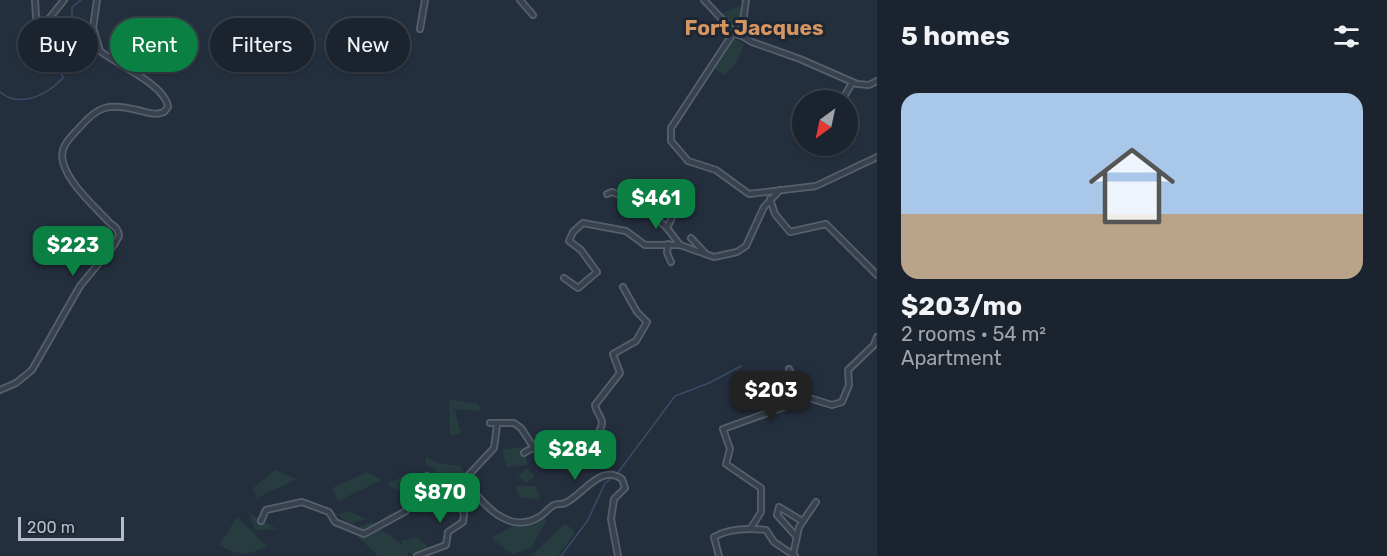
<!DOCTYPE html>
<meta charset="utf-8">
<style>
body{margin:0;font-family:Rubik,sans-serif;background:#242b36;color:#f1f3f6;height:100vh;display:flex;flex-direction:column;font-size:22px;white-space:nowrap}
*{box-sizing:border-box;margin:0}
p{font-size:20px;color:#a0a4aa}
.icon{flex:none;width:33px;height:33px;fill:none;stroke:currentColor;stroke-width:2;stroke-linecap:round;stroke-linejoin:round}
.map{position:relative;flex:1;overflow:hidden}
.side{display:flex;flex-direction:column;background:#1b232e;width:510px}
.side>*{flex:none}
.guide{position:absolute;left:18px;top:18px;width:570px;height:54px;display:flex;gap:12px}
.needle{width:39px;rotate:213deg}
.buttons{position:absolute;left:792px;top:90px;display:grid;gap:12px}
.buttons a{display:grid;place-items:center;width:66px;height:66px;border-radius:50%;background:#1b232e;box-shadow:0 2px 4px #0004,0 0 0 2px #39404a;font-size:30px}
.scale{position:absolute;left:18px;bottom:15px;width:106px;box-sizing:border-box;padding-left:6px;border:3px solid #b4bcc9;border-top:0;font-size:16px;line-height:21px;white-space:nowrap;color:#b4bcc9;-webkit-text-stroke:4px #1d2633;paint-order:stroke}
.price{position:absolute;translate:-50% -51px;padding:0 14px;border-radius:12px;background:#0b8043;color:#fff;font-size:20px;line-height:39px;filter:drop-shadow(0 2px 3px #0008)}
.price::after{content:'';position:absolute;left:50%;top:36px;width:18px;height:14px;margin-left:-9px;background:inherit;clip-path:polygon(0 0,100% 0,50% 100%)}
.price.selected{background:#222;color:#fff}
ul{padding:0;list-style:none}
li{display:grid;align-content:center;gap:12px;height:318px;padding:0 24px}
li span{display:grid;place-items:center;height:186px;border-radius:18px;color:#555}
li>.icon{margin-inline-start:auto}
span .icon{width:108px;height:108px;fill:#fffc;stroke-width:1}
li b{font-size:26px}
h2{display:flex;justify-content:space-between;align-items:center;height:72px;padding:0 24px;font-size:26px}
.chip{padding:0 21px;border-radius:27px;background:#1b232e;box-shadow:0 2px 4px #0004,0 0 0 2px #39404a;font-size:21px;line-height:54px}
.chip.selected{background:#0b8043;color:#fff}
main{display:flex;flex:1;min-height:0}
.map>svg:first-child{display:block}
.green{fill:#263c3f}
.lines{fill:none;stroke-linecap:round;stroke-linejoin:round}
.stream{stroke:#394c67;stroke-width:1.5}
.minor-casing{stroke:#565f6c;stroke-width:8}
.minor{stroke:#38414e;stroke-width:4.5}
.labels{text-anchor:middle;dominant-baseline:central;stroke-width:6;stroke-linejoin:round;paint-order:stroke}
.quarter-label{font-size:21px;font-weight:bold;fill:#d59563;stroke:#1d2633}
</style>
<main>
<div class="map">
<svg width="877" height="556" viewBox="0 0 877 556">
<rect width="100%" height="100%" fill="#242f3e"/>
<g class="green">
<polygon points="740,6 742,20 737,31 720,14"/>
<polygon points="734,38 744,45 736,63 725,75 715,69"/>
<polygon points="449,399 478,404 481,411 452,409 455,411 461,433 450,436"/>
<polygon points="522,447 528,465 507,467 502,450"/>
<polygon points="426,456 437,463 461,466 465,476 433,476 436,466 434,468 426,465"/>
<polygon points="527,468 535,477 526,483 518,477"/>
<polygon points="275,470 297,479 257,498 253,488"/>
<polygon points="367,472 382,480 338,501 332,488"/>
<polygon points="405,475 415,482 403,494 387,484"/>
<polygon points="515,486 536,486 540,500 519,497"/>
<polygon points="348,511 366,519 352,524 337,515"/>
<polygon points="249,513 277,529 255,530"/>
<path d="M237 517 267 546C245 556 240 556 219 545Z"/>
<polygon points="547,519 532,547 512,554 491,538 515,525"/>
<polygon points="371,522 405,547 401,541 417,537 430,548 413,555 408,550 407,556 378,556 351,530"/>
<polygon points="565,523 575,532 558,556 531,556"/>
</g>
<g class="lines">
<g class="stream">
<path d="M0 92C21 109 48 94 63 78L59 63 62 43 72 27V7L81 0"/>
<polyline points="617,474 675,396 709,383 741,366"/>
<polyline points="561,556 588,520 605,483 613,477"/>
</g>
<g class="minor-casing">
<g id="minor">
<polyline points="35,0 36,17 41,22 48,20 64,0"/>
<polyline points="520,0 533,15"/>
<polyline points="704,0 732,30 752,42 800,59 857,84 869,85 877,81"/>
<polyline points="420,29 425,0"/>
<polyline points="734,32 671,128 671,141 688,161 716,170 749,194 816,186 877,157"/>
<polyline points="738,35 743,22 746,0"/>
<polyline points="842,100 852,83"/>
<path d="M607 194 612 192C633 199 651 212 667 228"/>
<polyline points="770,199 775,214 790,232 826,224 877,275"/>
<polyline points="674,213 667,228 680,245"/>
<polyline points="691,238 706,254"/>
<polyline points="668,244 667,253 671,262"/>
<polyline points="564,278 578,288 597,272 581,250 569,241 573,232 583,223 626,231 645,245 680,245 714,257 737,252 746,246 764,207 780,190"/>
<polyline points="789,369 803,400"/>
<path d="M0 390 16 383 32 370 80 286 114 245 119 236C118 227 114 227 109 222 95 207 56 173 63 150 65 141 74 134 80 127 98 106 109 103 137 110 146 112 154 116 164 112L168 107C166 85 116 64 100 51L93 28 97 0"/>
<polyline points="490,423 514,423 521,428 534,448"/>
<path d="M497 425 494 448 464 480C482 502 507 536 539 517 545 514 548 508 554 505 558 503 563 505 567 502 584 493 601 464 622 479L625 488 614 499 611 519 618 556"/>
<path d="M524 453C540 441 555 453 571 457 581 450 601 437 602 423 602 417 596 412 595 405L620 373 613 354 636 341 647 322 637 312 623 287"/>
<polyline points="261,521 266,510 302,502 329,512 335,522 364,534 406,511 408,497 427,476 450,484 464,480"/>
<polyline points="751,528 761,512 761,488 726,464 730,449 723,429 809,398 832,405 842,402 849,385 848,370 874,345 877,337"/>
<polyline points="796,536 777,515 779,507 802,521"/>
<polyline points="793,555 799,527 816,502"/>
<polyline points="417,556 446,545 448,532 463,522 464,514 450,484"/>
<path d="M719 556 714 537C730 528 748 528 766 530L774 542 795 556"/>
</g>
</g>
<use href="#minor" class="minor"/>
</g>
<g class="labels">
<g class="quarter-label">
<text x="754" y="27">Fort Jacques</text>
</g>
</g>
</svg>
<div class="buttons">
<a><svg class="needle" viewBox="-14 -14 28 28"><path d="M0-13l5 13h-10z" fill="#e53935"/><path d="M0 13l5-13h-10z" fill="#a0a4aa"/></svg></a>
</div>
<div class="scale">200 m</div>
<b class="price" style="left:656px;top:230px">$461</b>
<b class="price" style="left:73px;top:277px">$223</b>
<b class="price selected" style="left:771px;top:422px">$203</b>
<b class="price" style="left:575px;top:481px">$284</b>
<b class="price" style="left:440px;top:524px">$870</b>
<div class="guide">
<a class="chip">Buy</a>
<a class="chip selected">Rent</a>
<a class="chip">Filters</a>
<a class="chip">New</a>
</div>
</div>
<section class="side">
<h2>5 homes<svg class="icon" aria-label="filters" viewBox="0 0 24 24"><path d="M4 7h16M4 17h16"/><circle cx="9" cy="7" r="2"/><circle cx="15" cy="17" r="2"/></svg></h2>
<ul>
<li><span style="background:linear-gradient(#a9c7e8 65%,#b9a48a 0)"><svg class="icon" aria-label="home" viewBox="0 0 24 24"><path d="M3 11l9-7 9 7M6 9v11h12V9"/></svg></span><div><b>$203/mo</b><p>2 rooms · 54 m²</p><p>Apartment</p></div></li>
</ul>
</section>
</main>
